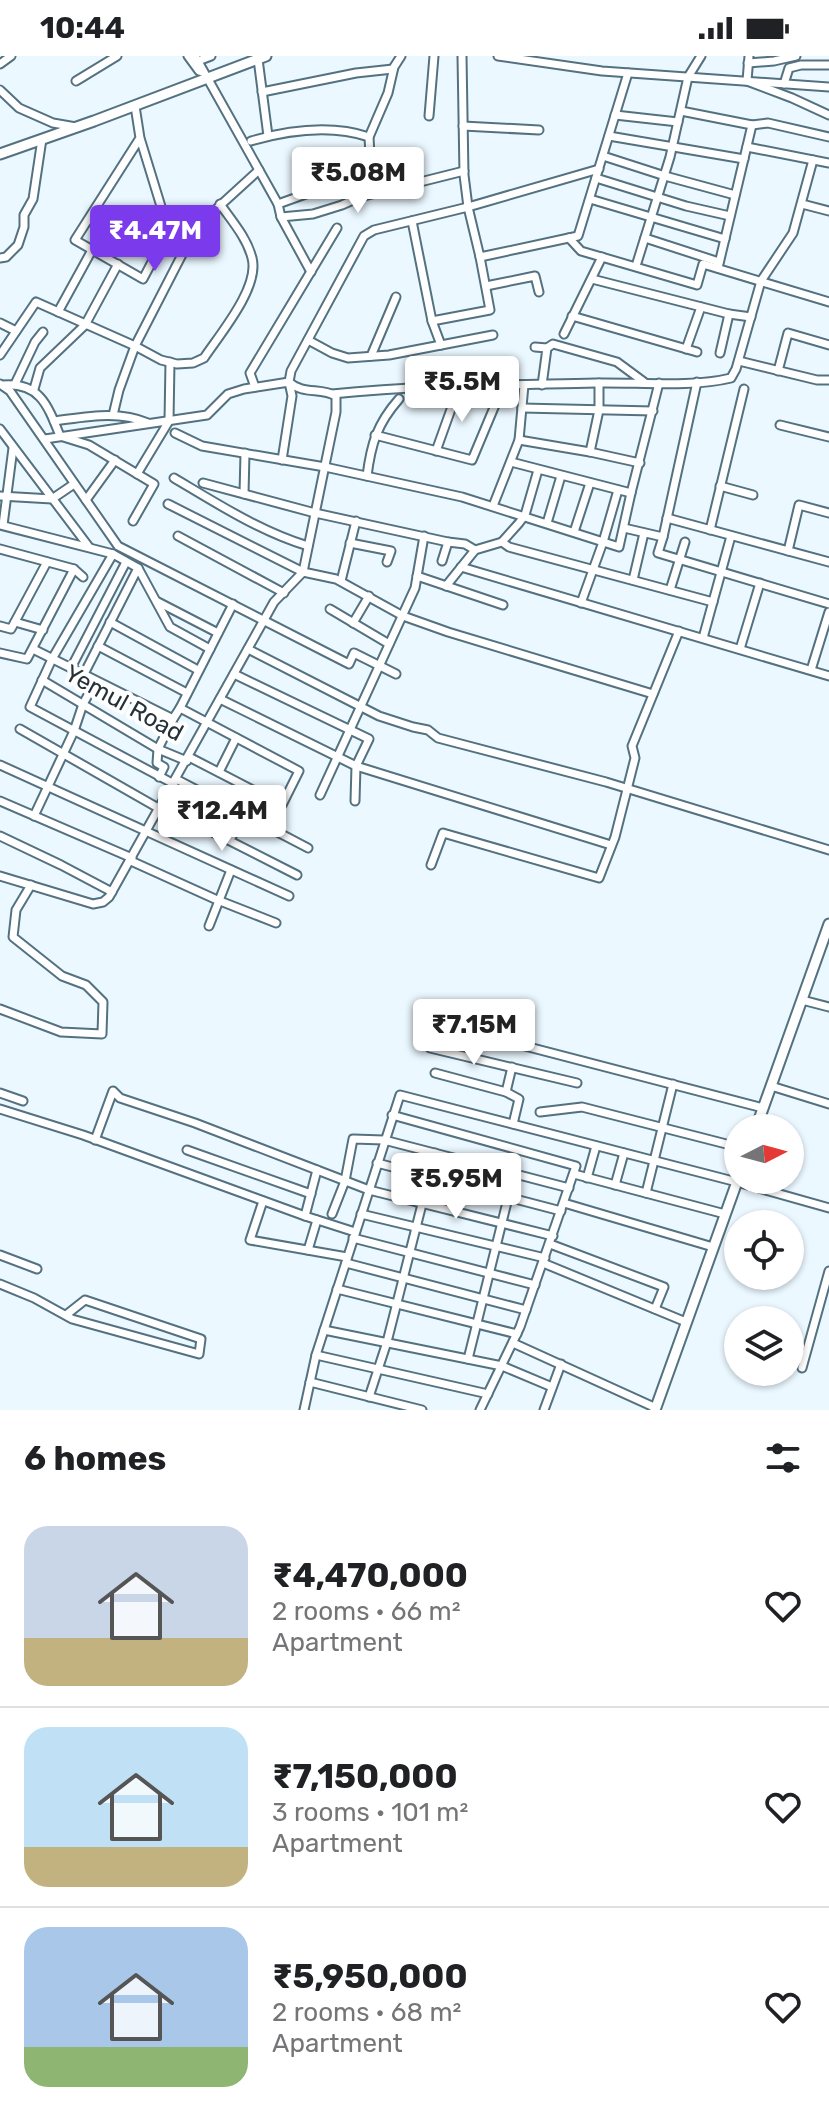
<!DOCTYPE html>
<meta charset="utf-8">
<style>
body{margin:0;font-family:Rubik,sans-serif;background:#f6f6f6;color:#202124;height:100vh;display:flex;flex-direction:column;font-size:30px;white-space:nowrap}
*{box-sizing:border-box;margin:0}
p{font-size:26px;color:#757577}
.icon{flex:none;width:44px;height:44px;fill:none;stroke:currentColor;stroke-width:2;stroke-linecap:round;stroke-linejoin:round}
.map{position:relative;height:1354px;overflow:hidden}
.sheet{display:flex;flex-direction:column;background:#fff;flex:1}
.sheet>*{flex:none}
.needle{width:52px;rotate:84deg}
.tools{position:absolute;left:724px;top:1058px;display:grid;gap:16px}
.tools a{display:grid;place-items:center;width:80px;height:80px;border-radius:50%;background:#fff;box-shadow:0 2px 6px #0004;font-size:40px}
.price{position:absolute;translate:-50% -68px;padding:0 18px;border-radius:8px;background:#fff;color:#222;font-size:26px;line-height:52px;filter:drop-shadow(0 2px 4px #0008)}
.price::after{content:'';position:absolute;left:50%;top:48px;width:24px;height:18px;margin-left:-12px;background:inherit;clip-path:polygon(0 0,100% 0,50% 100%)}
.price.on{background:#7c3aed;color:#fff}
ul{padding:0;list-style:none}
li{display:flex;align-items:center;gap:24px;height:200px;padding:0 24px}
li+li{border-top:2px solid #e0e0e0}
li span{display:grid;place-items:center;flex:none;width:224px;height:160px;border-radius:24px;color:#555}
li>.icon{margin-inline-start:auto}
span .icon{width:96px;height:96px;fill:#fffc;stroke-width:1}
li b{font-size:34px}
h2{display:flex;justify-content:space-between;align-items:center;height:96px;padding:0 24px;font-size:34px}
.status{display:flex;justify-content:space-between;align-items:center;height:56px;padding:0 40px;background:#fff;direction:ltr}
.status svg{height:22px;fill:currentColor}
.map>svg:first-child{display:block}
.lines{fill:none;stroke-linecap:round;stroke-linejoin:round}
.minor-casing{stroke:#547180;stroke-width:11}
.major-casing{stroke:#547180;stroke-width:13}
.minor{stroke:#fff;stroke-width:7}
.major{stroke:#fff;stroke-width:9}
.labels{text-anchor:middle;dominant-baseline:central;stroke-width:8;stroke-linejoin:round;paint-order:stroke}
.street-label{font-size:24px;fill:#253138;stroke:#fff}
</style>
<div class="status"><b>10:44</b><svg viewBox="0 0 49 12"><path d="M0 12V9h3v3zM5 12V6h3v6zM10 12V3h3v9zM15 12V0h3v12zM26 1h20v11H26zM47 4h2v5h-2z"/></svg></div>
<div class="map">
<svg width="829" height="1354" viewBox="0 0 829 1354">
<rect width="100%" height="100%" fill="#ebf8ff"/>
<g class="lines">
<g class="minor-casing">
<g id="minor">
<polyline points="188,0 199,15 202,16"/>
<polyline points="195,0 278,148 317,134 335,120 370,100 369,81 388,37 394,11 401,0"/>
<polyline points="462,0 464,119 468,151 480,201 578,180 628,17"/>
<polyline points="498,0 602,15 829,31"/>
<polyline points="749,0 747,25 792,42 829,59"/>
<polyline points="258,3 268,80"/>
<polyline points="198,5 211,0"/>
<polyline points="748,7 774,5 796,0"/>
<polyline points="0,8 11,0"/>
<polyline points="76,25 117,0"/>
<polyline points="784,28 789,12 801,9 829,9"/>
<polyline points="0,34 19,52 53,67 76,71"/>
<polyline points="262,36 356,17 393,13"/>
<polyline points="135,50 140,82 167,170 166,179 143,223 75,184 140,82"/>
<polyline points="681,55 752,69 718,212"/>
<polyline points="615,59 678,66"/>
<polyline points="429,60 434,0"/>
<polyline points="752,69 768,67 829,81"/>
<polyline points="463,70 539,74"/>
<polyline points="609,80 744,103"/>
<path d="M251 85C289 74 330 68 369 81"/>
<polyline points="747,91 829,107"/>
<polyline points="603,100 665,120 735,139"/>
<polyline points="596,122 686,150 730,160"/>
<polyline points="590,143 725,183"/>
<polyline points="278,148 281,161 313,158 342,149 360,141 464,115"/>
<polyline points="802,148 829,155"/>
<polyline points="92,159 132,187"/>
<polyline points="281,161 311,216"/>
<polyline points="412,165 432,265 490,254 480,201"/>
<polyline points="569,182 581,195 697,229 703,208 829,246"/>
<polyline points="645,182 719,206"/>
<polyline points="0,202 6,201 18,189 24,171 24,159 33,143 42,83"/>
<polyline points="636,210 670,101 688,21 701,0"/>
<polyline points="592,223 729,258 720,297"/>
<polyline points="486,230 535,220 539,236"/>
<polyline points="58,256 92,194"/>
<polyline points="729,258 751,261"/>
<polyline points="572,260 697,296"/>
<polyline points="432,265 441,289"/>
<polyline points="0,267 16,275"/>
<polyline points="564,278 602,201"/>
<polyline points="308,284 332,297 348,302 389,299 493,279"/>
<polyline points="535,291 547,292 542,329"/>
<polyline points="547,292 553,288 617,306 644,326"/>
<polyline points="686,293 701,251"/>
<path d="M0 299 36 246 135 290 161 304 177 308 193 307 204 302C220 278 260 231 252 202 247 182 232 165 220 148"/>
<polyline points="371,300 396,241"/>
<polyline points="739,305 817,324 829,324"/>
<polyline points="778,315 788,277 829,289"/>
<polyline points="0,328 10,335 118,490 349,608 354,597 396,618"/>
<polyline points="15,328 35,286 43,276"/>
<path d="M3 329C40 326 48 350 60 380L89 389 154 428 133 465"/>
<polyline points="255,331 250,317 337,172"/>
<polyline points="34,333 40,312 85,269 118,208"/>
<path d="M332 338C419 329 508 329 596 327 638 326 690 332 731 322L736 313 761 225 793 177 813 104"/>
<polyline points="522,352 653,355"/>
<polyline points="113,359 119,334 135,290 189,185 202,166 259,114"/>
<path d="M54 365C86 361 118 354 148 367"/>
<polyline points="780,369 829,381"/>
<polyline points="0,373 89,491"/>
<polyline points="175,377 202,390 325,411 462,441 619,491 631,437 659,327"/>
<polyline points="375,379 472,404 503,330"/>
<polyline points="45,383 207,359 228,338 244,333 289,326 292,340 282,404"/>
<polyline points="519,384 590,396 599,354 599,327"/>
<polyline points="436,395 459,331"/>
<polyline points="590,396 640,407"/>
<polyline points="511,406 631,437"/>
<polyline points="137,418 169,365 170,306"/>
<path d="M367 420C371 388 377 368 399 343"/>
<path d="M174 422C216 447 261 476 308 490"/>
<polyline points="203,427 315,457 448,486 442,505"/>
<polyline points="720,430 753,439"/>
<polyline points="244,438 245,397"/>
<polyline points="0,440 52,443 74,428"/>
<polyline points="86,444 115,404"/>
<polyline points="168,448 303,516 336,523 403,560 448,576 653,638"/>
<polyline points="493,450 519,384 524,329"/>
<polyline points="667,462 829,506"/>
<polyline points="547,467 561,420"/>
<polyline points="0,469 113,498 138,512 170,571 210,593"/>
<polyline points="3,469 13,392"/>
<polyline points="624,472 663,481 697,326"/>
<polyline points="710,474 744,333"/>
<polyline points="574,476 590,427"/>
<polyline points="178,480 284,537"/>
<polyline points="663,481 658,497 829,548"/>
<polyline points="448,486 465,488 475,494"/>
<polyline points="502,486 509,491 713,546"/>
<polyline points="350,487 391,495 387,506"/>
<polyline points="0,493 74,513 83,521"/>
<polyline points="788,495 799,449 829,457"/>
<polyline points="113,498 52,603 30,651 174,728"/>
<polyline points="461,511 829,620"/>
<polyline points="417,520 503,549"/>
<polyline points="633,524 644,477"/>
<polyline points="341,525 356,465"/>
<polyline points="446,530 475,494 502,486 519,467 525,459 538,414"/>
<polyline points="670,534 685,486"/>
<polyline points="158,546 218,577"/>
<polyline points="581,547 603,486 618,434"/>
<polyline points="330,553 389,588"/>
<polyline points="15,566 43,574"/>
<polyline points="110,566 198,614"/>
<polyline points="353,567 369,540"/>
<polyline points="0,570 11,573 47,506"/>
<polyline points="703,582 731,480"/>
<polyline points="98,590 187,637"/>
<polyline points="33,593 173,663 180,652 299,715 282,749 189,701"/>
<polyline points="248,593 379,660 413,671 428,674 438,682 606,726 829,794"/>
<polyline points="740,593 760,527"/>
<polyline points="0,597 27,603 74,513"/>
<polyline points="71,612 126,506"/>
<polyline points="811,614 829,556"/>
<polyline points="84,618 138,512"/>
<polyline points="234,618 369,683 356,710 355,745"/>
<polyline points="42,624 158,693 187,705"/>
<polyline points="220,643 356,710 611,789"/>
<polyline points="180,652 233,548"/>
<polyline points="20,673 160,753"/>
<polyline points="0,709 289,840"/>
<polyline points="219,716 236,682"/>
<polyline points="159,721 164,711 157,707 158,693 173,663"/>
<polyline points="176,723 308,792"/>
<polyline points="320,739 415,532 424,480"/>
<polyline points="0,745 132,802"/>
<polyline points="161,750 297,819"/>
<polyline points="34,760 74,675 83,648 96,625"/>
<polyline points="0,780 61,809 112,836"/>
<polyline points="230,784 243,759"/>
<polyline points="131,805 215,843 276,867"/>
<polyline points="431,809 443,777 599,822 615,781 635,702 632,690 679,575"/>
<path d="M0 820 93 848 103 846 109 841 274 546 303 516 336 356V340C321 331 303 339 289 326L291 315 364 180 374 174 468 151 599 113"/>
<polyline points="209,870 231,814"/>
<polyline points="802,944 829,951"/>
<polyline points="0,953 61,976 102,978 103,946 86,929 62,920 13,881 16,854 31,829"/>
<polyline points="448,970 763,1052"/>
<polyline points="430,992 577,1027"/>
<polyline points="435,1017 506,1036 519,1043 513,1068"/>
<polyline points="771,1030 829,1048"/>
<polyline points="506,1036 512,1011"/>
<polyline points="0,1037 23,1045"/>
<polyline points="0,1053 83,1079 305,1160"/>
<polyline points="540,1056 582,1051 738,1091"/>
<polyline points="392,1059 576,1110 520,1271 480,1354"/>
<polyline points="95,1084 113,1035 120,1042 195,1067 369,1134 553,1180"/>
<polyline points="187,1094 311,1138"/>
<polyline points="377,1107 561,1155"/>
<polyline points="317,1114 305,1160 355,1176"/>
<polyline points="574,1118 725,1158"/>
<polyline points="587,1122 596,1090"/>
<polyline points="615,1129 624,1097"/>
<polyline points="646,1137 673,1028"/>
<polyline points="263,1145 250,1184 347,1201"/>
<polyline points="564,1147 713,1191"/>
<polyline points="332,1158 345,1125 353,1083 384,1084 569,1132"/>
<polyline points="361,1158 545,1202"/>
<polyline points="353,1182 535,1229"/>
<polyline points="550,1188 664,1231 655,1253"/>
<polyline points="308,1194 317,1164"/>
<polyline points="0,1199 37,1213"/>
<polyline points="346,1207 526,1254"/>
<polyline points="543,1207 686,1266"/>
<polyline points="0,1228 34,1242 72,1263 199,1298 201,1283 85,1244 66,1259"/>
<polyline points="337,1233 517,1278"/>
<polyline points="324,1274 502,1310 552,1331"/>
<polyline points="513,1287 656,1352"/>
<polyline points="316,1299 488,1338"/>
<polyline points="468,1303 514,1118"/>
<polyline points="802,1312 829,1215"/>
<polyline points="310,1326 422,1354"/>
<polyline points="369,1341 387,1286 435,1097"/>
<polyline points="304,1354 316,1299 400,1039 737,1126 829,1152"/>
<polyline points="544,1354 561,1308"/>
</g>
</g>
<g class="major-casing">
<g id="major">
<polyline points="0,98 94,65 266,0"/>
<polyline points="756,1072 829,868"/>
<polyline points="655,1354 738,1123"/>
</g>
</g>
<use href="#minor" class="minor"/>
<use href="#major" class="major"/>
</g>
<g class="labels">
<g class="street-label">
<text transform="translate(124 647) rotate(29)">Yemul Road</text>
</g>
</g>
</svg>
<div class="tools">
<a><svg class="needle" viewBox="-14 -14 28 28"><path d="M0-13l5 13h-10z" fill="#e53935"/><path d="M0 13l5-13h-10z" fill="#757577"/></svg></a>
<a><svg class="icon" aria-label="locate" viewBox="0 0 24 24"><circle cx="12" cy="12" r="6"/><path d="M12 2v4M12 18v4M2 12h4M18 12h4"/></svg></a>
<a><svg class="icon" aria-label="layers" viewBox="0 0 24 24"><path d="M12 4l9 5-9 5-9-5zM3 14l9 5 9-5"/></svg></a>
</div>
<b class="price" style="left:358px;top:159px">₹5.08M</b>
<b class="price on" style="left:155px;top:217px">₹4.47M</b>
<b class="price" style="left:462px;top:368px">₹5.5M</b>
<b class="price" style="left:222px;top:797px">₹12.4M</b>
<b class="price" style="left:474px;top:1011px">₹7.15M</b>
<b class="price" style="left:456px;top:1165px">₹5.95M</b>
</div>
<section class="sheet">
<h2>6 homes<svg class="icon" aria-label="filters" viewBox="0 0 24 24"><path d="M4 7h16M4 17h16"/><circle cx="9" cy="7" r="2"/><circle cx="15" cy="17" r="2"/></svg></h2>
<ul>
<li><span style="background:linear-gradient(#c9d6e8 70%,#c2b280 0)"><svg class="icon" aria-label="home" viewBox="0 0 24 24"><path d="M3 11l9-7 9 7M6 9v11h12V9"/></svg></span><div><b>₹4,470,000</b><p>2 rooms · 66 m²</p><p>Apartment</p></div><svg class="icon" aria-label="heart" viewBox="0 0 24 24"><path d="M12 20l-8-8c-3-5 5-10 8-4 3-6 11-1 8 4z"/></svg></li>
<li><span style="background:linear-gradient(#bfe0f5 75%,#c2b280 0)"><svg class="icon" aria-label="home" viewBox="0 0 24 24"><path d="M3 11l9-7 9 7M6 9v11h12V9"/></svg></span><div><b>₹7,150,000</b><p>3 rooms · 101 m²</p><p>Apartment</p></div><svg class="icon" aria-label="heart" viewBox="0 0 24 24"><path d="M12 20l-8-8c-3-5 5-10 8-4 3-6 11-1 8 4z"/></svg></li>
<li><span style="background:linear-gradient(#a9c7e8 75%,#8fb573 0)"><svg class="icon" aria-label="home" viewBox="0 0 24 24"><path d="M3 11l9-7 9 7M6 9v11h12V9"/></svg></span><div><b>₹5,950,000</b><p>2 rooms · 68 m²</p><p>Apartment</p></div><svg class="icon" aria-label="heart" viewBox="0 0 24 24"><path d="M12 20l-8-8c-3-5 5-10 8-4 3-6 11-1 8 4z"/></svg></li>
</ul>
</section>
